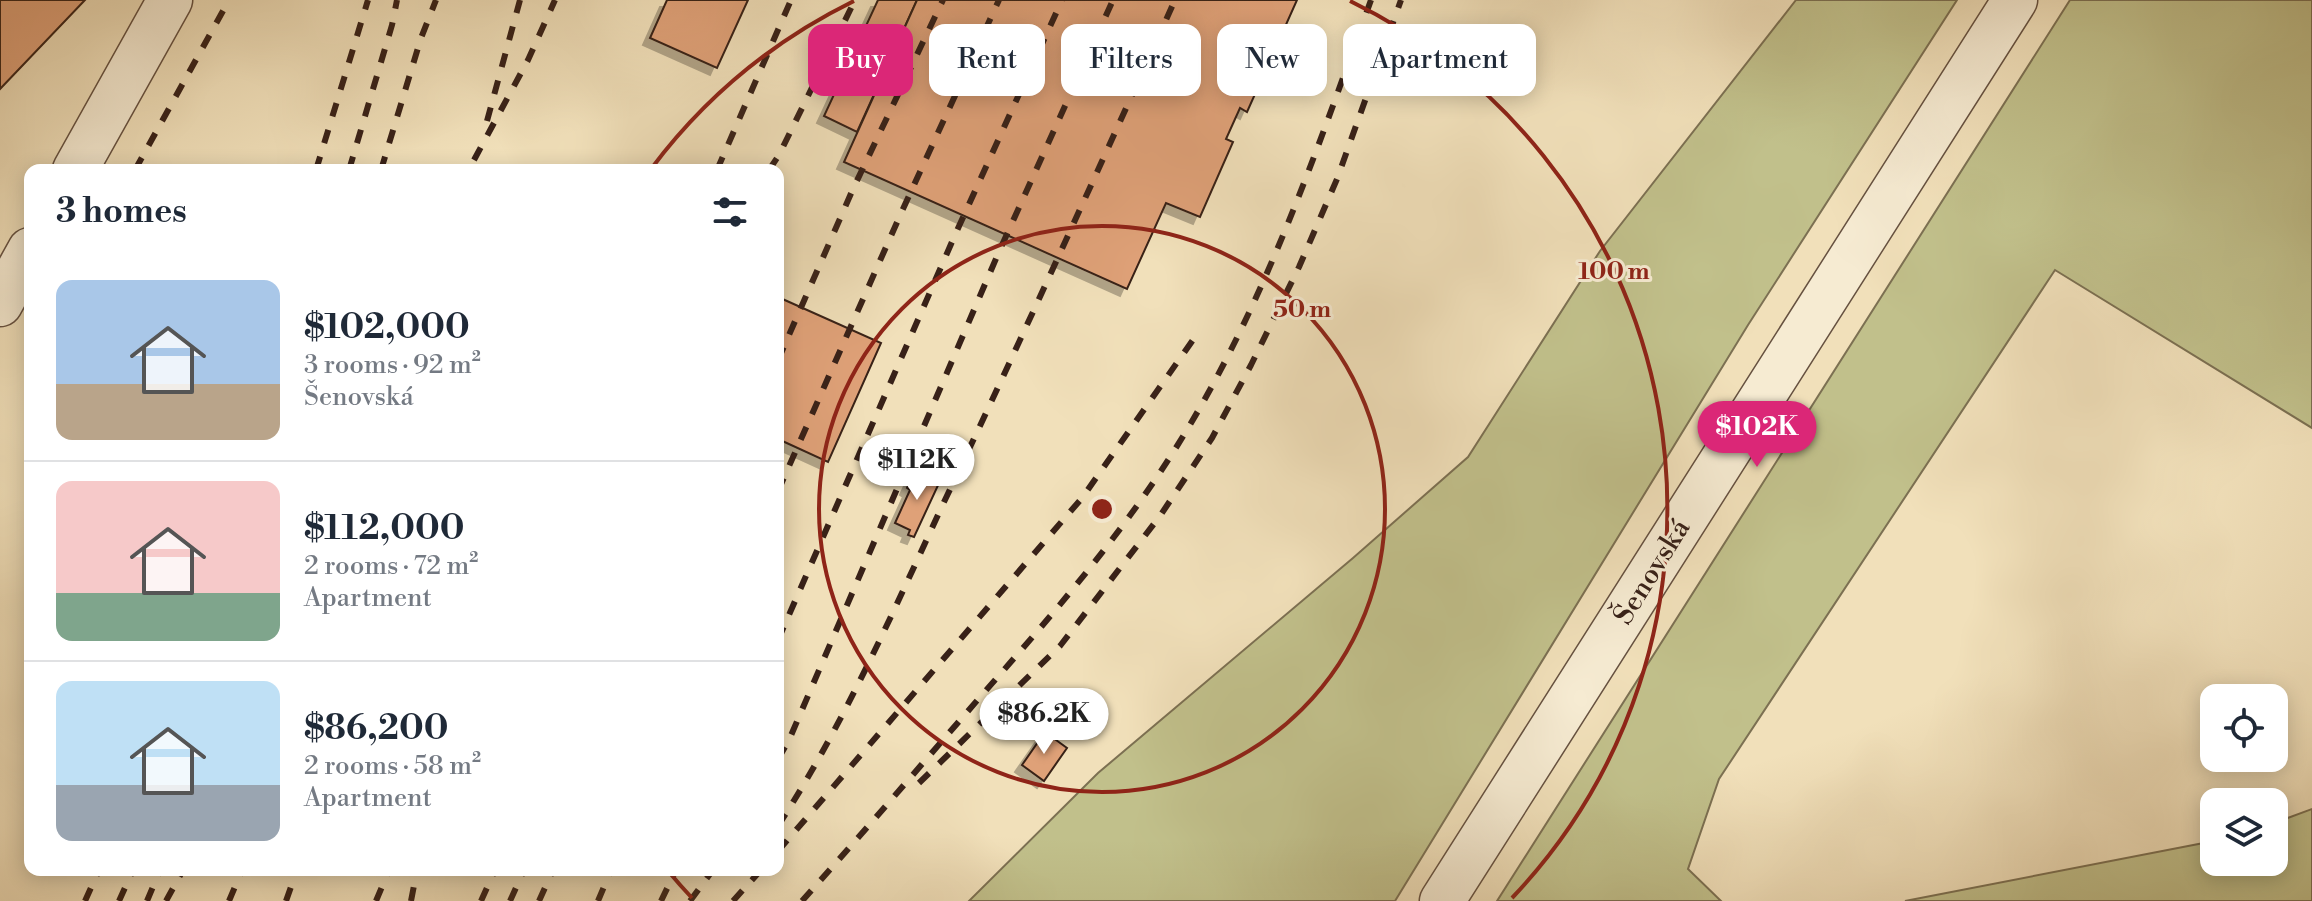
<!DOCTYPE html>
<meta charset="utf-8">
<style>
body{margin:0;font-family:"Libre Bodoni",serif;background:#f6f6f7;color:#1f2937;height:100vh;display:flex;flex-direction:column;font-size:30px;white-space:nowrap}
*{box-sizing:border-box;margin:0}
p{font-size:26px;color:#747a83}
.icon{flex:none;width:44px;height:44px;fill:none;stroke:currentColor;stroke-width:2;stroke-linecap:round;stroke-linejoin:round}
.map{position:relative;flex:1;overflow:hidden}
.panel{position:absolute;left:24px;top:164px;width:760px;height:712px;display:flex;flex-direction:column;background:#fff;border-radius:16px;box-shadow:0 4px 20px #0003}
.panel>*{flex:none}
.top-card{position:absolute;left:808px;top:24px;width:760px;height:72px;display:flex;gap:16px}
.tools{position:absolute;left:2200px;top:684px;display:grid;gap:16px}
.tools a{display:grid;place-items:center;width:88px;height:88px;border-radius:16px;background:#fff;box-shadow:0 4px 20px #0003;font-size:40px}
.price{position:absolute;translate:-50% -68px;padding:0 18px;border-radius:28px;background:#fff;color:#222;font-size:26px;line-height:52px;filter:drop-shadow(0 2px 4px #0008)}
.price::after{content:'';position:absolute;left:50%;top:48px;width:24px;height:18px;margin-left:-12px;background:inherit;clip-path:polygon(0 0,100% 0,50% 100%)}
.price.current{background:#db2777;color:#fff}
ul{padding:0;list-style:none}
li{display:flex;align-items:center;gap:24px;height:200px;padding:0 32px}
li+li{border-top:2px solid #e0e1e3}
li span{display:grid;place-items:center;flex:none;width:224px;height:160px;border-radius:16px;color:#555}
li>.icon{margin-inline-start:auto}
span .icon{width:96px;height:96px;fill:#fffc;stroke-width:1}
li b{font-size:34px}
h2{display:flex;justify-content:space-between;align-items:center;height:96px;padding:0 32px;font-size:34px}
.pill{padding:0 28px;border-radius:16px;background:#fff;box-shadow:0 4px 20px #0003;font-size:28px;line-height:72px}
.pill.current{background:#db2777;color:#fff}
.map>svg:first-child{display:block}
.green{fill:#c1c08b;stroke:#7c7052;stroke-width:2}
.building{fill:#dfa178;stroke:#382118;stroke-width:2;filter:url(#shadow)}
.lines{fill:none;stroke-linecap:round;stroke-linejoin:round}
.minor-casing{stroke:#665140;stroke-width:47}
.minor{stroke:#f6ebd2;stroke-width:44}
.rail{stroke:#382118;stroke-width:6;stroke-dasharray:14 14;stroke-linecap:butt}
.ring{fill:none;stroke:#8f2418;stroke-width:4}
.labels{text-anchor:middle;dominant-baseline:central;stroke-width:6;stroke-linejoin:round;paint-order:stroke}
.street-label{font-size:28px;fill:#382118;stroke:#f6ebd2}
.centre{fill:#8f2418;stroke:#f6ebd2;stroke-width:4}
.ring-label{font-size:24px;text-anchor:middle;font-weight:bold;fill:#8f2418;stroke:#f6ebd2;stroke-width:6;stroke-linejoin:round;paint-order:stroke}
</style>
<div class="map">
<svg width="2312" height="901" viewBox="0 0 2312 901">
<defs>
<filter id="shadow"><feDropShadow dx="-7" dy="7" stdDeviation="0" flood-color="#0004"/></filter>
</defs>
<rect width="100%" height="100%" fill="#f1e0ba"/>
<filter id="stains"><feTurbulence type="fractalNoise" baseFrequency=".0025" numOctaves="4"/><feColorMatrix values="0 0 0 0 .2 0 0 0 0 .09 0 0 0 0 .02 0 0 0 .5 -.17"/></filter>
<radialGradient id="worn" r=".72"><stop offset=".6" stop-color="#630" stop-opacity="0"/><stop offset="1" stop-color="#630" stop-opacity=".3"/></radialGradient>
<g class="green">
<polygon points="1796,0 1957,0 1748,325 1395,901 969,901 1098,773 1353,558 1468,457 1600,251"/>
<polygon points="2070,0 2312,0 2312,428 2055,270 1719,779 1688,869 1721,901 1497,901"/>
<polygon points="2312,809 2312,901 1905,901 2214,841 2214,862 2274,862 2274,823"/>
</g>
<g class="building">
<polygon points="0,0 85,0 0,89"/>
<polygon points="667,0 748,0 717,68 650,38"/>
<polygon points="878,0 917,0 857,132 824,116"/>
<polygon points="917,0 1297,0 1247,112 1240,108 1226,139 1233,142 1200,217 1166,203 1127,289 844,162"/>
<polygon points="778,297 881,343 828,462 778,439"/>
<polygon points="918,472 940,481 914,537 908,535 910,530 895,523 910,490 907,488 912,477 915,479"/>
<polygon points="1045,732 1067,748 1044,781 1022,765"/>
</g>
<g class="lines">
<g class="minor-casing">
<g id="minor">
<polyline points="75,170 170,0"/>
<polyline points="0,304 30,250"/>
<polyline points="1442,901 2015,0"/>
</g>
</g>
<use href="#minor" class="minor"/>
<g class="rail">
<polyline points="487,121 520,0"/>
<polyline points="474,160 528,60 555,0"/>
<polyline points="135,170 229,0"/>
<polyline points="316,170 368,0"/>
<polyline points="349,170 392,25 397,0"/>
<polyline points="381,170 421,38 436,0"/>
<polyline points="717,170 791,0"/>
<polyline points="769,170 779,155 855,0"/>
<polyline points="778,360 853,189 943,0"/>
<polyline points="778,491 902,211 999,0"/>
<polyline points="778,640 955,235 1062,0"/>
<polyline points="778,759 789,740 998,254 1113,0"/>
<polyline points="919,783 1060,646 1160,516 1212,438 1251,365 1299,267 1337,179 1401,0"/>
<path d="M778 826C844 724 893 612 944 502 1023 336 1099 168 1175 0"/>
<polyline points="778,851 1082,498 1195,337"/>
<polyline points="85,901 99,870"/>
<polyline points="119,901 133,870"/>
<polyline points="147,901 160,870"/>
<polyline points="166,901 183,870"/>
<polyline points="229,901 242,870"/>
<polyline points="286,901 297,870"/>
<polyline points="376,901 389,870"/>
<polyline points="411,901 417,870"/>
<polyline points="481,901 495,870"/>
<polyline points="510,901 524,870"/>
<polyline points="539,901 553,870"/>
<polyline points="598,901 611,870"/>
<polyline points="661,901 676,870"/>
<polyline points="690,901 713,870"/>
<polyline points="733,901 761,870"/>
<path d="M802 901C863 833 922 764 981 696 1054 613 1128 528 1185 433 1267 298 1318 147 1371 0"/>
</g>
</g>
<g class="ring">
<circle cx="1102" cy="509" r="283"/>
<path d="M692 898A565 565 0 0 1 669 872M651 169A565 565 0 0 1 854 1M1350 1A565 565 0 0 1 1512 898"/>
</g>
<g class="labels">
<g class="street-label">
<text transform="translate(1652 572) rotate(-58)">Šenovská</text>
</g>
</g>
<circle cx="1102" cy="509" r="12" class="centre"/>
<g class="ring-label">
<text x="1614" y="279">100 m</text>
<text x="1302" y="317">50 m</text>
</g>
<rect width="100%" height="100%" filter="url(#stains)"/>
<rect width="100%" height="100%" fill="url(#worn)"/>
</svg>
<div class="tools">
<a><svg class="icon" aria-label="locate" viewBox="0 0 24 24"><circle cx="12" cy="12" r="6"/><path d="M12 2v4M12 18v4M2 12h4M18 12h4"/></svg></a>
<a><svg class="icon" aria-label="layers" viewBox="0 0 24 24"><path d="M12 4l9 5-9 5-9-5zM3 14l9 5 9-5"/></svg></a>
</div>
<b class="price current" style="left:1757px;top:469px">$102K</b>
<b class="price" style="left:917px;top:502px">$112K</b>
<b class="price" style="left:1044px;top:756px">$86.2K</b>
<div class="top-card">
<a class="pill current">Buy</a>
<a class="pill">Rent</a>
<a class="pill">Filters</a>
<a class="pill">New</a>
<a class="pill">Apartment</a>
</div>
<section class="panel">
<h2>3 homes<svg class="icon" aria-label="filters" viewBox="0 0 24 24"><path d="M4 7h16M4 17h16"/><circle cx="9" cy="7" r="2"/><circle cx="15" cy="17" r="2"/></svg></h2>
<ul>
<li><span style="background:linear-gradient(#a9c7e8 65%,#b9a48a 0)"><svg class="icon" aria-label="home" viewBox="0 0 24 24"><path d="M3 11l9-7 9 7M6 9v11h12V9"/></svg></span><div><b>$102,000</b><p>3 rooms · 92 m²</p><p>Šenovská</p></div></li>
<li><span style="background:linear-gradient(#f6c9c9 70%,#7fa58c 0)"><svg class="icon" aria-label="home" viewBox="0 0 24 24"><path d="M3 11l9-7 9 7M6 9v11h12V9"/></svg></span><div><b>$112,000</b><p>2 rooms · 72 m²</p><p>Apartment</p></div></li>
<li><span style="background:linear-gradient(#bfe0f5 65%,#9aa5b1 0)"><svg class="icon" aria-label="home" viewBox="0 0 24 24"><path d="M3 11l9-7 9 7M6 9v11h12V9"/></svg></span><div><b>$86,200</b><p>2 rooms · 58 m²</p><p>Apartment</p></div></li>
</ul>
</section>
</div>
